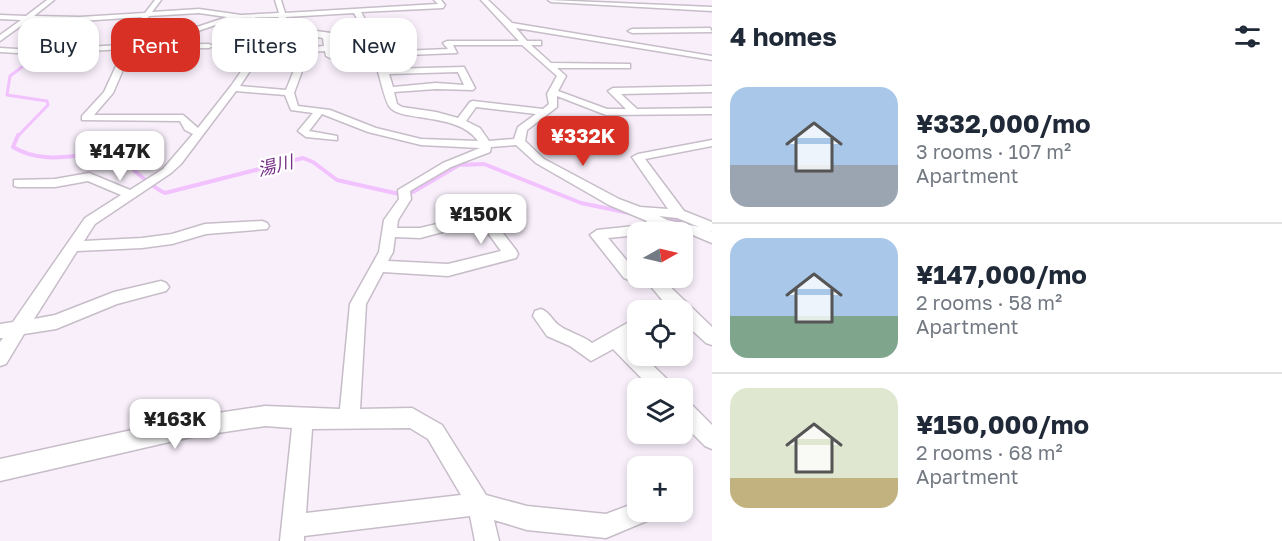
<!DOCTYPE html>
<meta charset="utf-8">
<style>
body{margin:0;font-family:"Golos Text","Noto Sans JP",sans-serif;background:#f6f6f7;color:#1f2937;height:100vh;display:flex;flex-direction:column;font-size:22px;white-space:nowrap}
*{box-sizing:border-box;margin:0}
p{font-size:20px;color:#747a83}
.icon{flex:none;width:33px;height:33px;fill:none;stroke:currentColor;stroke-width:2;stroke-linecap:round;stroke-linejoin:round}
.map{position:relative;flex:1;overflow:hidden}
.sheet{display:flex;flex-direction:column;background:#fff;width:570px}
.sheet>*{flex:none}
.hud{position:absolute;left:18px;top:18px;width:570px;height:54px;display:flex;gap:12px}
.needle{width:39px;rotate:82deg}
.fabs{position:absolute;left:627px;top:222px;display:grid;gap:12px}
.fabs a{display:grid;place-items:center;width:66px;height:66px;border-radius:12px;background:#fff;box-shadow:0 3px 9px #0003;font-size:30px}
.price{position:absolute;translate:-50% -51px;padding:0 14px;border-radius:12px;background:#fff;color:#222;font-size:20px;line-height:39px;filter:drop-shadow(0 2px 3px #0008)}
.price::after{content:'';position:absolute;left:50%;top:36px;width:18px;height:14px;margin-left:-9px;background:inherit;clip-path:polygon(0 0,100% 0,50% 100%)}
.price.current{background:#d93025;color:#fff}
ul{padding:0;list-style:none}
li{display:flex;align-items:center;gap:18px;height:150px;padding:0 18px}
li+li{border-top:2px solid #e0e1e3}
li span{display:grid;place-items:center;flex:none;width:168px;height:120px;border-radius:18px;color:#555}
li>.icon{margin-inline-start:auto}
span .icon{width:72px;height:72px;fill:#fffc;stroke-width:1}
li b{font-size:26px}
h2{display:flex;justify-content:space-between;align-items:center;height:72px;padding:0 18px;font-size:26px}
.chip{padding:0 21px;border-radius:18px;background:#fff;box-shadow:0 3px 9px #0003;font-size:21px;line-height:54px}
.chip.current{background:#d93025;color:#fff}
main{display:flex;flex:1;min-height:0}
.map>svg:first-child{display:block}
.lines{fill:none;stroke-linecap:round;stroke-linejoin:round}
.stream-far2{stroke:#f2c2ff;stroke-width:2}
.stream-far1{stroke:#f2c2ff;stroke-width:3}
.stream{stroke:#f2c2ff;stroke-width:4}
.street-casing{stroke:#c6bdc8;stroke-width:3}
.street{fill:#fff;fill-rule:evenodd}
.labels{text-anchor:middle;dominant-baseline:central;stroke-width:4.5;stroke-linejoin:round;paint-order:stroke}
.far-water-label{font-size:18px;font-style:italic;fill:#742e85;stroke:#fff}
</style>
<main>
<div class="map">
<svg width="712" height="541" viewBox="0 0 712 541">
<rect width="100%" height="100%" fill="#f8effa"/>
<g class="lines">
<polyline class="stream-far2" points="18,53 30,54 34,58 32,59"/>
<polyline class="stream-far1" points="18,136 48,105 47,101 7,95 10,76 34,58"/>
<g class="stream">
<path d="M18 135 13 147C36 161 60 158 85 155 92 154 101 152 108 154 128 159 144 184 165 193L303 158 313 162 337 180 399 194 413 192 459 165 484 164 581 203 634 214"/>
<polyline points="655,216 687,222"/>
</g>
<g class="street-casing">
<g id="street">
<path d="M47 0H54L34 16 80 17 145 13 155 0H161L152 12 199 9 241 15 279 13 275 0H281L285 13 438 4 434 0H441L445 5 443 8 361 12 375 38 379 52 448 49 443 43 447 41H519L481 0H488L512 23 712 56V60L516 28 527 41H541V45H531L551 63 630 64V68H557L566 76 558 91 607 109H626L608 91 613 88 712 86V92L621 94 637 109 712 108V114L606 115 557 96V107L527 130 525 141 544 159 619 199 640 207 668 209 632 157 638 154 712 140V146L645 159 684 211 712 222V232L708 230 712 232V243L693 235 658 227 652 232H638V235L608 238 633 268 638 267V278H642L629 280 624 278 590 235 597 230 644 225 647 221 609 205 536 163 516 145 491 147 490 152 451 167 410 191 411 199 398 220 397 228H420L483 213 488 214 516 250 518 254 516 258 448 276 383 272 366 304 360 409 412 408 442 425 486 495 527 506 606 514 638 502V512H652L649 520 606 538 527 530 494 520 499 541H475L470 516 304 536V541H280L292 428 265 426 191 437 0 481V459L191 417 265 406 340 409 350 304 379 252 384 220 399 199 398 190 443 163 480 148 421 145 368 132 322 114 309 131 337 136V140L306 137 298 131 313 113 291 110 285 95 236 91 181 164 171 173 95 224 84 241 142 238 172 234 205 224 262 221 267 223 269 226 267 229 206 234 172 244 142 248 77 251 34 319 55 315 114 292 161 281 166 283 169 287 166 291 117 304 56 329 24 334 6 364 0 366V342L3 338H0V324L13 322 85 218 121 195 88 181 55 187H18L14 186V180L55 179 89 173 130 190 163 169 193 134 185 130 180 121 82 120V116L104 92 124 49 34 54 0 52V48L34 50 121 45 142 17 80 21 29 20 0 41V35L21 20 0 19V15L26 16ZM199 13 227 17 194 28 140 30 149 16ZM354 13 367 38 280 26 286 17ZM279 17 231 86 198 128 183 115H94L113 93 132 49 209 48 213 46 209 44 129 45 136 34 195 32 236 18ZM277 30 323 38 324 46 303 48 286 90 240 86ZM330 39 367 43 371 52 333 53ZM453 45H522L557 76 547 94 549 104 543 109 473 101 470 102 458 118 436 112 402 107 397 104 394 92 436 89 473 90 475 88 464 67 387 69 381 56 457 53ZM325 51 326 56 330 58 373 57C379 70 383 96 389 106 399 123 457 111 478 141L421 139 376 128 330 110 298 106 294 93 309 52ZM458 72 464 85 436 83 393 87 389 74ZM476 107 536 114 518 127 514 139 489 141 480 128 466 121ZM659 216 677 218 699 227 667 220ZM480 222 501 251 448 264 388 261 393 252 395 237 420 238ZM410 428 428 439 461 495 306 513 312 429Z"/>
<polygon points="548,0 712,7 712,11 551,2"/>
<polygon points="710,28 712,32 632,33 628,31 632,29"/>
<polygon points="644,278 661,278 712,327 712,345 706,343 682,321 682,310 652,310 654,305 663,301"/>
<path d="M541 309C550 312 552 321 560 326 570 333 582 335 592 343L638 317V333L627 340 638 350V356H643L670 382 672 388H651L613 349 591 361 570 346 547 336 533 316 535 311Z"/>
<polygon points="682,400 689,402 712,425 712,449 705,446 682,423"/>
</g>
</g>
<use href="#street" class="street"/>
</g>
<g class="labels">
<g class="far-water-label">
<text transform="translate(275 165) rotate(-14)">湯川</text>
</g>
</g>
</svg>
<div class="fabs">
<a><svg class="needle" viewBox="-14 -14 28 28"><path d="M0-13l5 13h-10z" fill="#e53935"/><path d="M0 13l5-13h-10z" fill="#747a83"/></svg></a>
<a><svg class="icon" aria-label="locate" viewBox="0 0 24 24"><circle cx="12" cy="12" r="6"/><path d="M12 2v4M12 18v4M2 12h4M18 12h4"/></svg></a>
<a><svg class="icon" aria-label="layers" viewBox="0 0 24 24"><path d="M12 4l9 5-9 5-9-5zM3 14l9 5 9-5"/></svg></a>
<a>+</a>
</div>
<b class="price current" style="left:583px;top:167px">¥332K</b>
<b class="price" style="left:120px;top:182px">¥147K</b>
<b class="price" style="left:481px;top:245px">¥150K</b>
<b class="price" style="left:175px;top:450px">¥163K</b>
<div class="hud">
<a class="chip">Buy</a>
<a class="chip current">Rent</a>
<a class="chip">Filters</a>
<a class="chip">New</a>
</div>
</div>
<section class="sheet">
<h2>4 homes<svg class="icon" aria-label="filters" viewBox="0 0 24 24"><path d="M4 7h16M4 17h16"/><circle cx="9" cy="7" r="2"/><circle cx="15" cy="17" r="2"/></svg></h2>
<ul>
<li><span style="background:linear-gradient(#a9c7e8 65%,#9aa5b1 0)"><svg class="icon" aria-label="home" viewBox="0 0 24 24"><path d="M3 11l9-7 9 7M6 9v11h12V9"/></svg></span><div><b>¥332,000/mo</b><p>3 rooms · 107 m²</p><p>Apartment</p></div></li>
<li><span style="background:linear-gradient(#a9c7e8 65%,#7fa58c 0)"><svg class="icon" aria-label="home" viewBox="0 0 24 24"><path d="M3 11l9-7 9 7M6 9v11h12V9"/></svg></span><div><b>¥147,000/mo</b><p>2 rooms · 58 m²</p><p>Apartment</p></div></li>
<li><span style="background:linear-gradient(#dfe7d0 75%,#c2b280 0)"><svg class="icon" aria-label="home" viewBox="0 0 24 24"><path d="M3 11l9-7 9 7M6 9v11h12V9"/></svg></span><div><b>¥150,000/mo</b><p>2 rooms · 68 m²</p><p>Apartment</p></div></li>
</ul>
</section>
</main>
